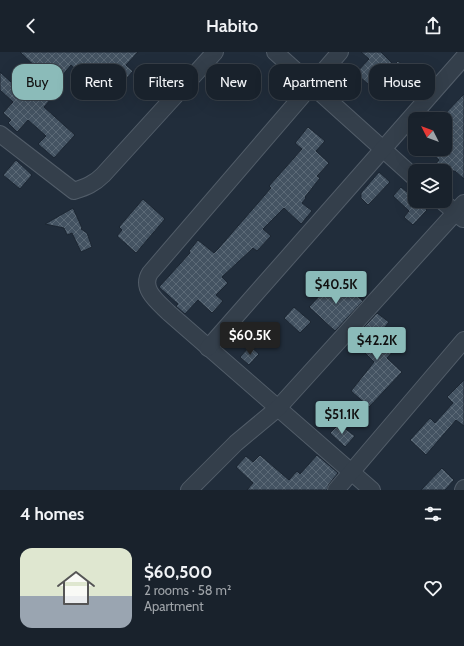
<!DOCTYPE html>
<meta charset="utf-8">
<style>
body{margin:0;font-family:Cabin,sans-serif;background:#262f38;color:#f1f3f6;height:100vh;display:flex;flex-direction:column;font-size:15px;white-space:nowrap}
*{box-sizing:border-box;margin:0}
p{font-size:13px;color:#9fa4a9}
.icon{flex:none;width:22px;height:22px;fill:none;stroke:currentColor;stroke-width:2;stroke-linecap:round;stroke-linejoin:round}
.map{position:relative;height:438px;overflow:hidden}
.panel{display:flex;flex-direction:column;background:#19222c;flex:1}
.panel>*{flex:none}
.top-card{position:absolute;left:12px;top:12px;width:440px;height:36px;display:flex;gap:8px}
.needle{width:26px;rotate:312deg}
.buttons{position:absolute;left:408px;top:60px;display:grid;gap:8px}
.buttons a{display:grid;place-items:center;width:44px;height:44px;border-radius:8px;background:#19222c;box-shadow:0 4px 16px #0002,0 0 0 1px #373f48;font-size:20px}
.price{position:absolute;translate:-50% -34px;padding:0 9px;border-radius:4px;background:#8bbbb9;color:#111;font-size:13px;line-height:26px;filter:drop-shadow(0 1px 2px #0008)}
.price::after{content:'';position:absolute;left:50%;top:24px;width:12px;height:9px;margin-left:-6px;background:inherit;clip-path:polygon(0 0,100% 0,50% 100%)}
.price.current{background:#222;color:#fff}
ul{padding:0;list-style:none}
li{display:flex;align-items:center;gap:12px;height:100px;padding:0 20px}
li+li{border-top:1px solid #373f48}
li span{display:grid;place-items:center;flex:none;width:112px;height:80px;border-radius:12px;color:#555}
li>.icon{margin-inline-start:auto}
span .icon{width:48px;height:48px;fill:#fffc;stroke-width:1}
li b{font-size:17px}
h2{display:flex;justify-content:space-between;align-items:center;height:48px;padding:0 20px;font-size:17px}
.tag{padding:0 14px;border-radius:12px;background:#19222c;box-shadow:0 4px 16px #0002,0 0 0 1px #373f48;font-size:14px;line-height:36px}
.tag.current{background:#8bbbb9;color:#111}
header{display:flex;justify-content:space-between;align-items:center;height:52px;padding:0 20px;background:#19222c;font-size:18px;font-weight:600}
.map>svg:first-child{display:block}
.building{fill:url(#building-cross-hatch);stroke:#1c2632}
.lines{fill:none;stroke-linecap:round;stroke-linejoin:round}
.minor-casing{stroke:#525d69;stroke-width:18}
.minor{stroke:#343f4b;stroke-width:16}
</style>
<header><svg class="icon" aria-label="back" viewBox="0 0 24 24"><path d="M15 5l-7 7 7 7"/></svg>Habito<svg class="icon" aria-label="share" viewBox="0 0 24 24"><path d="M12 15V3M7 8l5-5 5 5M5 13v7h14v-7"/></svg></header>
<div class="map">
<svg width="464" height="438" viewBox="0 0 464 438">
<defs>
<pattern id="building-cross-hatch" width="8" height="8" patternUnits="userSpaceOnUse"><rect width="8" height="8" fill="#445362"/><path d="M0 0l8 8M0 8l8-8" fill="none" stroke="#5c6a77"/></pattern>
</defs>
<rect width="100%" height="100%" fill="#212d3b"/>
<g class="building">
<polygon points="20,0 138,0 126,13 133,19 109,46 71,13 53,35 58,39 44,55 75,83 54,106 38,92 46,84 28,68 17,80 8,71 11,68 3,61 13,50 0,38 0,20 22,40 40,19"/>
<polygon points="361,0 381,0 394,13 398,9 417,25 398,46 376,26 369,33 356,21 369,7"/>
<polygon points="464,42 464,127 455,119 429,119 439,108 427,97 445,97 445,67 440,67"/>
<polygon points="308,75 325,89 316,99 329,111 317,124 320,126 305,145 306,146 302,151 312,159 301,172 284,156 263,177 271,184 257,199 253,196 222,225 228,231 216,243 223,249 212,261 198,248 185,262 176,254 178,252 159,235 190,201 189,199 198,188 214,201 218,197 271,136 269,134 302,97 295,91"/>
<polygon points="16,108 32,123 20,137 3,123"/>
<polygon points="379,120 390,130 368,153 361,146 361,141"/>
<polygon points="401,135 415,147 415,149 417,149 427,158 413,173 404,165 409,159 393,144"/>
<polygon points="143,147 165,167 136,201 117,184 122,178 119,175"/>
<polygon points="73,156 82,176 81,177 87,181 92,195 81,200 72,181 67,183 64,176 45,172"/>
<polygon points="335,227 354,243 355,242 363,249 335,279 309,255"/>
<polygon points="294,255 311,270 300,281 284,266"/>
<polygon points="377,261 389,270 384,276 401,291 387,306 402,320 369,355 351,339 374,310 365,301 371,294 357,283"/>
<polygon points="250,294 259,302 249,313 240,305"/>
<polygon points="464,328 464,374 456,368 426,403 410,388 430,366 435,371 453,351 447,345"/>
<polygon points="339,372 355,384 345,395 330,381"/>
<polygon points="260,403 289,428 297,419 300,422 317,403 338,421 329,432 327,438 247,438 253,431 236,415 246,404 253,410"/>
<polygon points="442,416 454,428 445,438 421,438"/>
</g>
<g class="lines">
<g class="minor-casing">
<g id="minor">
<polyline points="275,0 415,126"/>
<path d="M340 0 150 221C140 237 158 250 169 261L372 438"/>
<path d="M0 82 74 139C86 135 94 132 103 123L215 0"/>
<polyline points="442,149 463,167"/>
<polyline points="208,296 464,5"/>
<polyline points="189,438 236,391 278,356 464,151"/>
<polyline points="336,438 464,288"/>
<polyline points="463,438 464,436"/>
</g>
</g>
<use href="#minor" class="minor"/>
</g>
</svg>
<div class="buttons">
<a><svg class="needle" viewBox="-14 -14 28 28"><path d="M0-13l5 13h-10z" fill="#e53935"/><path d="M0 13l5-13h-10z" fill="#9fa4a9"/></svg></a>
<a><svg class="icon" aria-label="layers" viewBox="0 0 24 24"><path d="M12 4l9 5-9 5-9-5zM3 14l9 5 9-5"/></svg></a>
</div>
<b class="price" style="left:336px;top:253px">$40.5K</b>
<b class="price current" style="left:250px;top:304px">$60.5K</b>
<b class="price" style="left:377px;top:309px">$42.2K</b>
<b class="price" style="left:342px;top:383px">$51.1K</b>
<div class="top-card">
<a class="tag current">Buy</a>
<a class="tag">Rent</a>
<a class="tag">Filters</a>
<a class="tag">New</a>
<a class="tag">Apartment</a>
<a class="tag">House</a>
</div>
</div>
<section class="panel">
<h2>4 homes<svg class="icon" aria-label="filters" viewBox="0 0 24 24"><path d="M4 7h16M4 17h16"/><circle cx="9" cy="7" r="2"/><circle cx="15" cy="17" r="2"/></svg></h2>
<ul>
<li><span style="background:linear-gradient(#dfe7d0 60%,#9aa5b1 0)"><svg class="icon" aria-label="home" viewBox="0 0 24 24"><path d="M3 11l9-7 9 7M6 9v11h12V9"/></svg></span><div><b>$60,500</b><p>2 rooms · 58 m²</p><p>Apartment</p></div><svg class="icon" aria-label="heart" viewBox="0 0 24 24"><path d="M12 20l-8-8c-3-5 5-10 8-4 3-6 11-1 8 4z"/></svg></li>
</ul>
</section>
